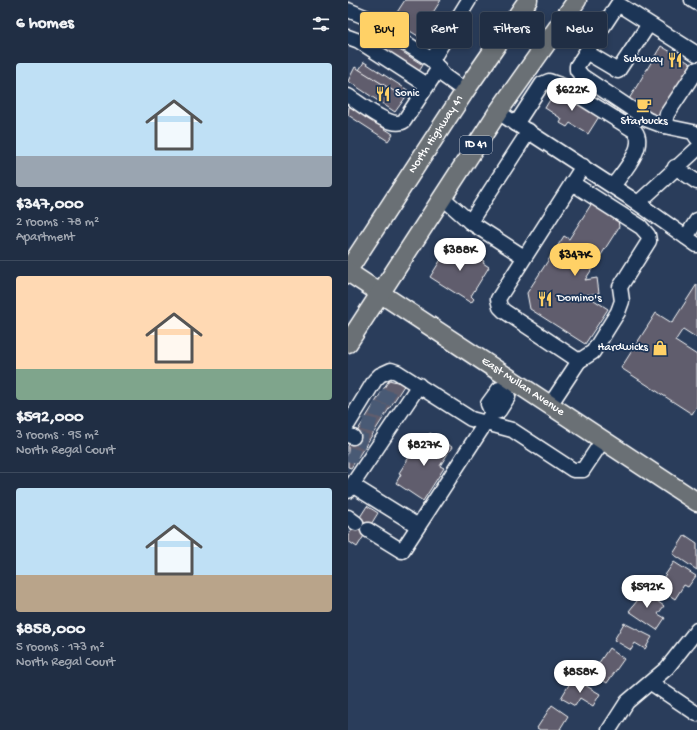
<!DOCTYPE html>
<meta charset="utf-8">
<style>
body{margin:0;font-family:"Gochi Hand",sans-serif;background:#2d3a4f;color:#f1f3f6;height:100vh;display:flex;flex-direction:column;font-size:15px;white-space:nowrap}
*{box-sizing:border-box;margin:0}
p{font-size:13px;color:#a2a8b2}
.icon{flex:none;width:22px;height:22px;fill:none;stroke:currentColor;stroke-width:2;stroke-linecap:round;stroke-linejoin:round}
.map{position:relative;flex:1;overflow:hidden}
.panel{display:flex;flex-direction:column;background:#202e44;width:348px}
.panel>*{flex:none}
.top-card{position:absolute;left:12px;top:12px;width:277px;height:36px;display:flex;gap:8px}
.price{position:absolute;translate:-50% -34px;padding:0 9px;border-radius:14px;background:#fff;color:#222;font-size:13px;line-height:26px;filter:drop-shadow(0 1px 2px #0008)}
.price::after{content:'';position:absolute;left:50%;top:24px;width:12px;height:9px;margin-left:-6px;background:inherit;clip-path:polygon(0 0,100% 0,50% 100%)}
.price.selected{background:#ffd166;color:#111}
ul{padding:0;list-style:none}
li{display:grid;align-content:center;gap:8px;height:212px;padding:0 16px}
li+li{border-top:1px solid #3d4a5d}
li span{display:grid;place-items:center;height:124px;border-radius:4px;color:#555}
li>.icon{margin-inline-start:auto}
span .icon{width:72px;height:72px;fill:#fffc;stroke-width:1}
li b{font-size:17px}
h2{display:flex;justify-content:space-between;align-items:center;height:48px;padding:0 16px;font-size:17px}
.tag{padding:0 14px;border-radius:4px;background:#202e44;box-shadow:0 2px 6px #0003,0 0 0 1px #3d4a5d;font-size:14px;line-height:36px}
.tag.selected{background:#ffd166;color:#111}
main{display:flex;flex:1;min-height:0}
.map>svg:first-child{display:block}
.building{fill:#605d6d;stroke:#fff}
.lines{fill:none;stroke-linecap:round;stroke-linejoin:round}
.minor-tunnel{stroke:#4a5a74;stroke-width:14;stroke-dasharray:14 7;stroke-linecap:butt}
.minor-casing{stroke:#fff;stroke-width:17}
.major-casing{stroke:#fff;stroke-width:21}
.minor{stroke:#1d3557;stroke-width:14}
.major{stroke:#6a7074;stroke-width:18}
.labels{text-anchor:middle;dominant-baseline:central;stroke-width:3.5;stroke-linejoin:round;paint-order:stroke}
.shield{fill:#1d3557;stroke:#bbc2cd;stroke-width:1}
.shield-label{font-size:11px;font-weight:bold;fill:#fff}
.poi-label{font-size:12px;fill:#fff;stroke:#1d3557;text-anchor:end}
.street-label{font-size:12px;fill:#fff;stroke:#1d3557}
</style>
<main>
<section class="panel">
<h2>6 homes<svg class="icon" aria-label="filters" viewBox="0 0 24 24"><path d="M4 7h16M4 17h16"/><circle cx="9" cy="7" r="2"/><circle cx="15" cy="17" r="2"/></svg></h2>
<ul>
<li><span style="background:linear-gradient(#bfe0f5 75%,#9aa5b1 0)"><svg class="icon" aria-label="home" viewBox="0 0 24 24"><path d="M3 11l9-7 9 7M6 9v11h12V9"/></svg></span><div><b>$347,000</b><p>2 rooms · 78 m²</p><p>Apartment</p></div></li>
<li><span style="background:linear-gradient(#ffd9b3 75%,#7fa58c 0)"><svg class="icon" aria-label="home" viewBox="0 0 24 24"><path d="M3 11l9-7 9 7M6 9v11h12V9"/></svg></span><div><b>$592,000</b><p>3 rooms · 95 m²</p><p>North Regal Court</p></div></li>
<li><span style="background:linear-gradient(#bfe0f5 70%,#b9a48a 0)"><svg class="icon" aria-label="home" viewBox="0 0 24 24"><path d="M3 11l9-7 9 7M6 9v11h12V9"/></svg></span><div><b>$858,000</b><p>5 rooms · 173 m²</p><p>North Regal Court</p></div></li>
</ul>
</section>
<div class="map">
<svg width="349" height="730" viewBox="0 0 349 730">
<rect width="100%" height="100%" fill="#2a3d5b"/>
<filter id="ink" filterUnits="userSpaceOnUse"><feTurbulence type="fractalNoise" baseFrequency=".025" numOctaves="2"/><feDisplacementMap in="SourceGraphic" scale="8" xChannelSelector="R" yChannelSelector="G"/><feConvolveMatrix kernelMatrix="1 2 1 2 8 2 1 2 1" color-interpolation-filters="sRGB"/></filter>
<g filter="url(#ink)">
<g class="building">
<polygon points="57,0 93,0 70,36 44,20"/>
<polygon points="34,39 75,65 70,73 29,47"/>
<polygon points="313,46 343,64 310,117 281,99"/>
<polygon points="16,62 61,91 57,98 11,70"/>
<polygon points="7,67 57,98 47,112 0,81"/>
<polygon points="209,88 252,115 240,134 222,123 219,127 212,123 214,119 197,108"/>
<polygon points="1,106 45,134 40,141 0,115"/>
<polygon points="244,203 270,220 271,227 237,280 249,278 251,293 238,295 260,309 237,344 182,309 179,293 216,236 221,239"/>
<polygon points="104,242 136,261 135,263 141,267 123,296 126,299 123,303 82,277"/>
<polygon points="349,284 349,338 335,329 327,341 349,355 349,406 344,414 273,368 308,313 324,323"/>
<polygon points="41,380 57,384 3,468 0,467 0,446"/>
<polygon points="82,433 104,447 92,466 96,468 75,501 48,483 53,474 51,473 67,448 69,449"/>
<polygon points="19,506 30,513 9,547 0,541 0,536"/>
<polygon points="337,535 349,543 349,570 325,554"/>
<polygon points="326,562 348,576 340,587 336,585 327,599 309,587"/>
<polygon points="291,588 316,606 310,614 317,618 309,630 281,611 289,601 284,598"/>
<polygon points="276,623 304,637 297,649 287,643 283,650 266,640"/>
<polygon points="261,648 276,659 259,683 244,673"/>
<polygon points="225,678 252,694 245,706 232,698 227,706 213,698"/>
<polygon points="204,705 220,716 212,729 214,730 192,730 189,728"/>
</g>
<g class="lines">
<g class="minor-tunnel">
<polyline points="32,395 47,400"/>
<polyline points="24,408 39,413"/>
<polyline points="14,423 29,427"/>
<polyline points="5,437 20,442"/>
<polyline points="0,454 10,457"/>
</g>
<g class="minor-casing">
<g id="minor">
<polyline points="344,0 349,3"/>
<polyline points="0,10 17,17 84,60 96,76 117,91"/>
<polyline points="0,37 11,41 79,85"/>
<polyline points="238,52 270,71 301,24"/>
<polyline points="84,60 121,0"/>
<polyline points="349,69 319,114 316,126 345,132 349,138"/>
<path d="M0 96C12 103 43 130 56 121L91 68"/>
<polyline points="150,112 281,197 349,245"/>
<path d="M168 124 194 84 201 81 215 86 287 131C299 147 274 173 265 186"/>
<polyline points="316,126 300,120 234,76 229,70 229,66 270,4 349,54"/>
<polyline points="327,167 349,182"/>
<polyline points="94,197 122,222 176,257"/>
<polyline points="290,203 349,149"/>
<polyline points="122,222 181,131"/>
<polyline points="338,237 349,220"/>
<polyline points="231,361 156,311 152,307 150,299 235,166"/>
<polyline points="202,405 231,361 245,352 270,312 274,301 272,287 301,241 300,235 293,227 224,183"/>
<polyline points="144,413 140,404 151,389 156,389 160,382"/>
<polyline points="0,424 27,380 32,375 43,370 49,372 123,419 164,430 225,470 235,470 255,440"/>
<polyline points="0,435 5,437"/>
<polyline points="4,485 70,526"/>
<polyline points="0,491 71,385"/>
<polyline points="0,517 8,523"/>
<polyline points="20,530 54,551 144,413 151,411 160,397 156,389"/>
<polyline points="303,683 349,714"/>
<polyline points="261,730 279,702 319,668 349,630"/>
</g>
</g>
<g class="major-casing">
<g id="major">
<path id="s1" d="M0 270 117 91 180 0"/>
<path id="s2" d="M0 272 349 502"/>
<polyline points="0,343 150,112 229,0"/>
</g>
</g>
<use href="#minor" class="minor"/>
<use href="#major" class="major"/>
</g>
</g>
<defs>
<g id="restaurant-bare" transform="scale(1.2)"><path d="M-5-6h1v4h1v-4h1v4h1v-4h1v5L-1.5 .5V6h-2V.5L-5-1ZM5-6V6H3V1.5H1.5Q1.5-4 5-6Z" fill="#ffd166" stroke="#1d3557" stroke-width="2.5" paint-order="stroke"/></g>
<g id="cafe-bare" transform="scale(1.2)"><path d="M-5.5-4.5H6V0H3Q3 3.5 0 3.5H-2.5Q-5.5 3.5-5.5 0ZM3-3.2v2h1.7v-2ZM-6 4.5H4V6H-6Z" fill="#ffd166" stroke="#1d3557" stroke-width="2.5" paint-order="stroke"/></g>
<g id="shop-bare" transform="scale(1.2)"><path d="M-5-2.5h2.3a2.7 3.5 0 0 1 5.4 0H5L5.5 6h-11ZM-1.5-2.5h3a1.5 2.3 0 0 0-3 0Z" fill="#ffd166" stroke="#1d3557" stroke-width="2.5" paint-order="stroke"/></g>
</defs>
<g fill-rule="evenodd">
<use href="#restaurant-bare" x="327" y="60"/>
<use href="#restaurant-bare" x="35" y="94"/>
<use href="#cafe-bare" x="296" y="105"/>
<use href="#restaurant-bare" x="197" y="299"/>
<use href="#shop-bare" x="312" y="348"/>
</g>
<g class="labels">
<rect class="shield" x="112" y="136" width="32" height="18" rx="3"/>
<g class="shield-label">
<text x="128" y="145">ID 41</text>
</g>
<g class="poi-label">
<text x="315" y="60">Subway</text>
<text x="47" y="94" text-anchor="start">Sonic</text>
<text x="296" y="122" text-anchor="middle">Starbucks</text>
<text x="209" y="299" text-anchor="start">Domino's</text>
<text x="300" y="348">Hardwicks</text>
</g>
<g class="street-label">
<text stroke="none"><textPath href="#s1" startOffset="162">North Highway 41</textPath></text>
<text stroke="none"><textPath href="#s2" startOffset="209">East Mullan Avenue</textPath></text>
</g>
</g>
</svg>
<b class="price" style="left:224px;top:112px">$622K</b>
<b class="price" style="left:112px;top:272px">$388K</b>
<b class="price selected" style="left:227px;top:277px">$347K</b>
<b class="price" style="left:76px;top:467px">$827K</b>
<b class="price" style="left:299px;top:609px">$592K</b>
<b class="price" style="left:232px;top:694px">$858K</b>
<div class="top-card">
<a class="tag selected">Buy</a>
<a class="tag">Rent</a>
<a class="tag">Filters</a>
<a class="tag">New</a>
</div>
</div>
</main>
